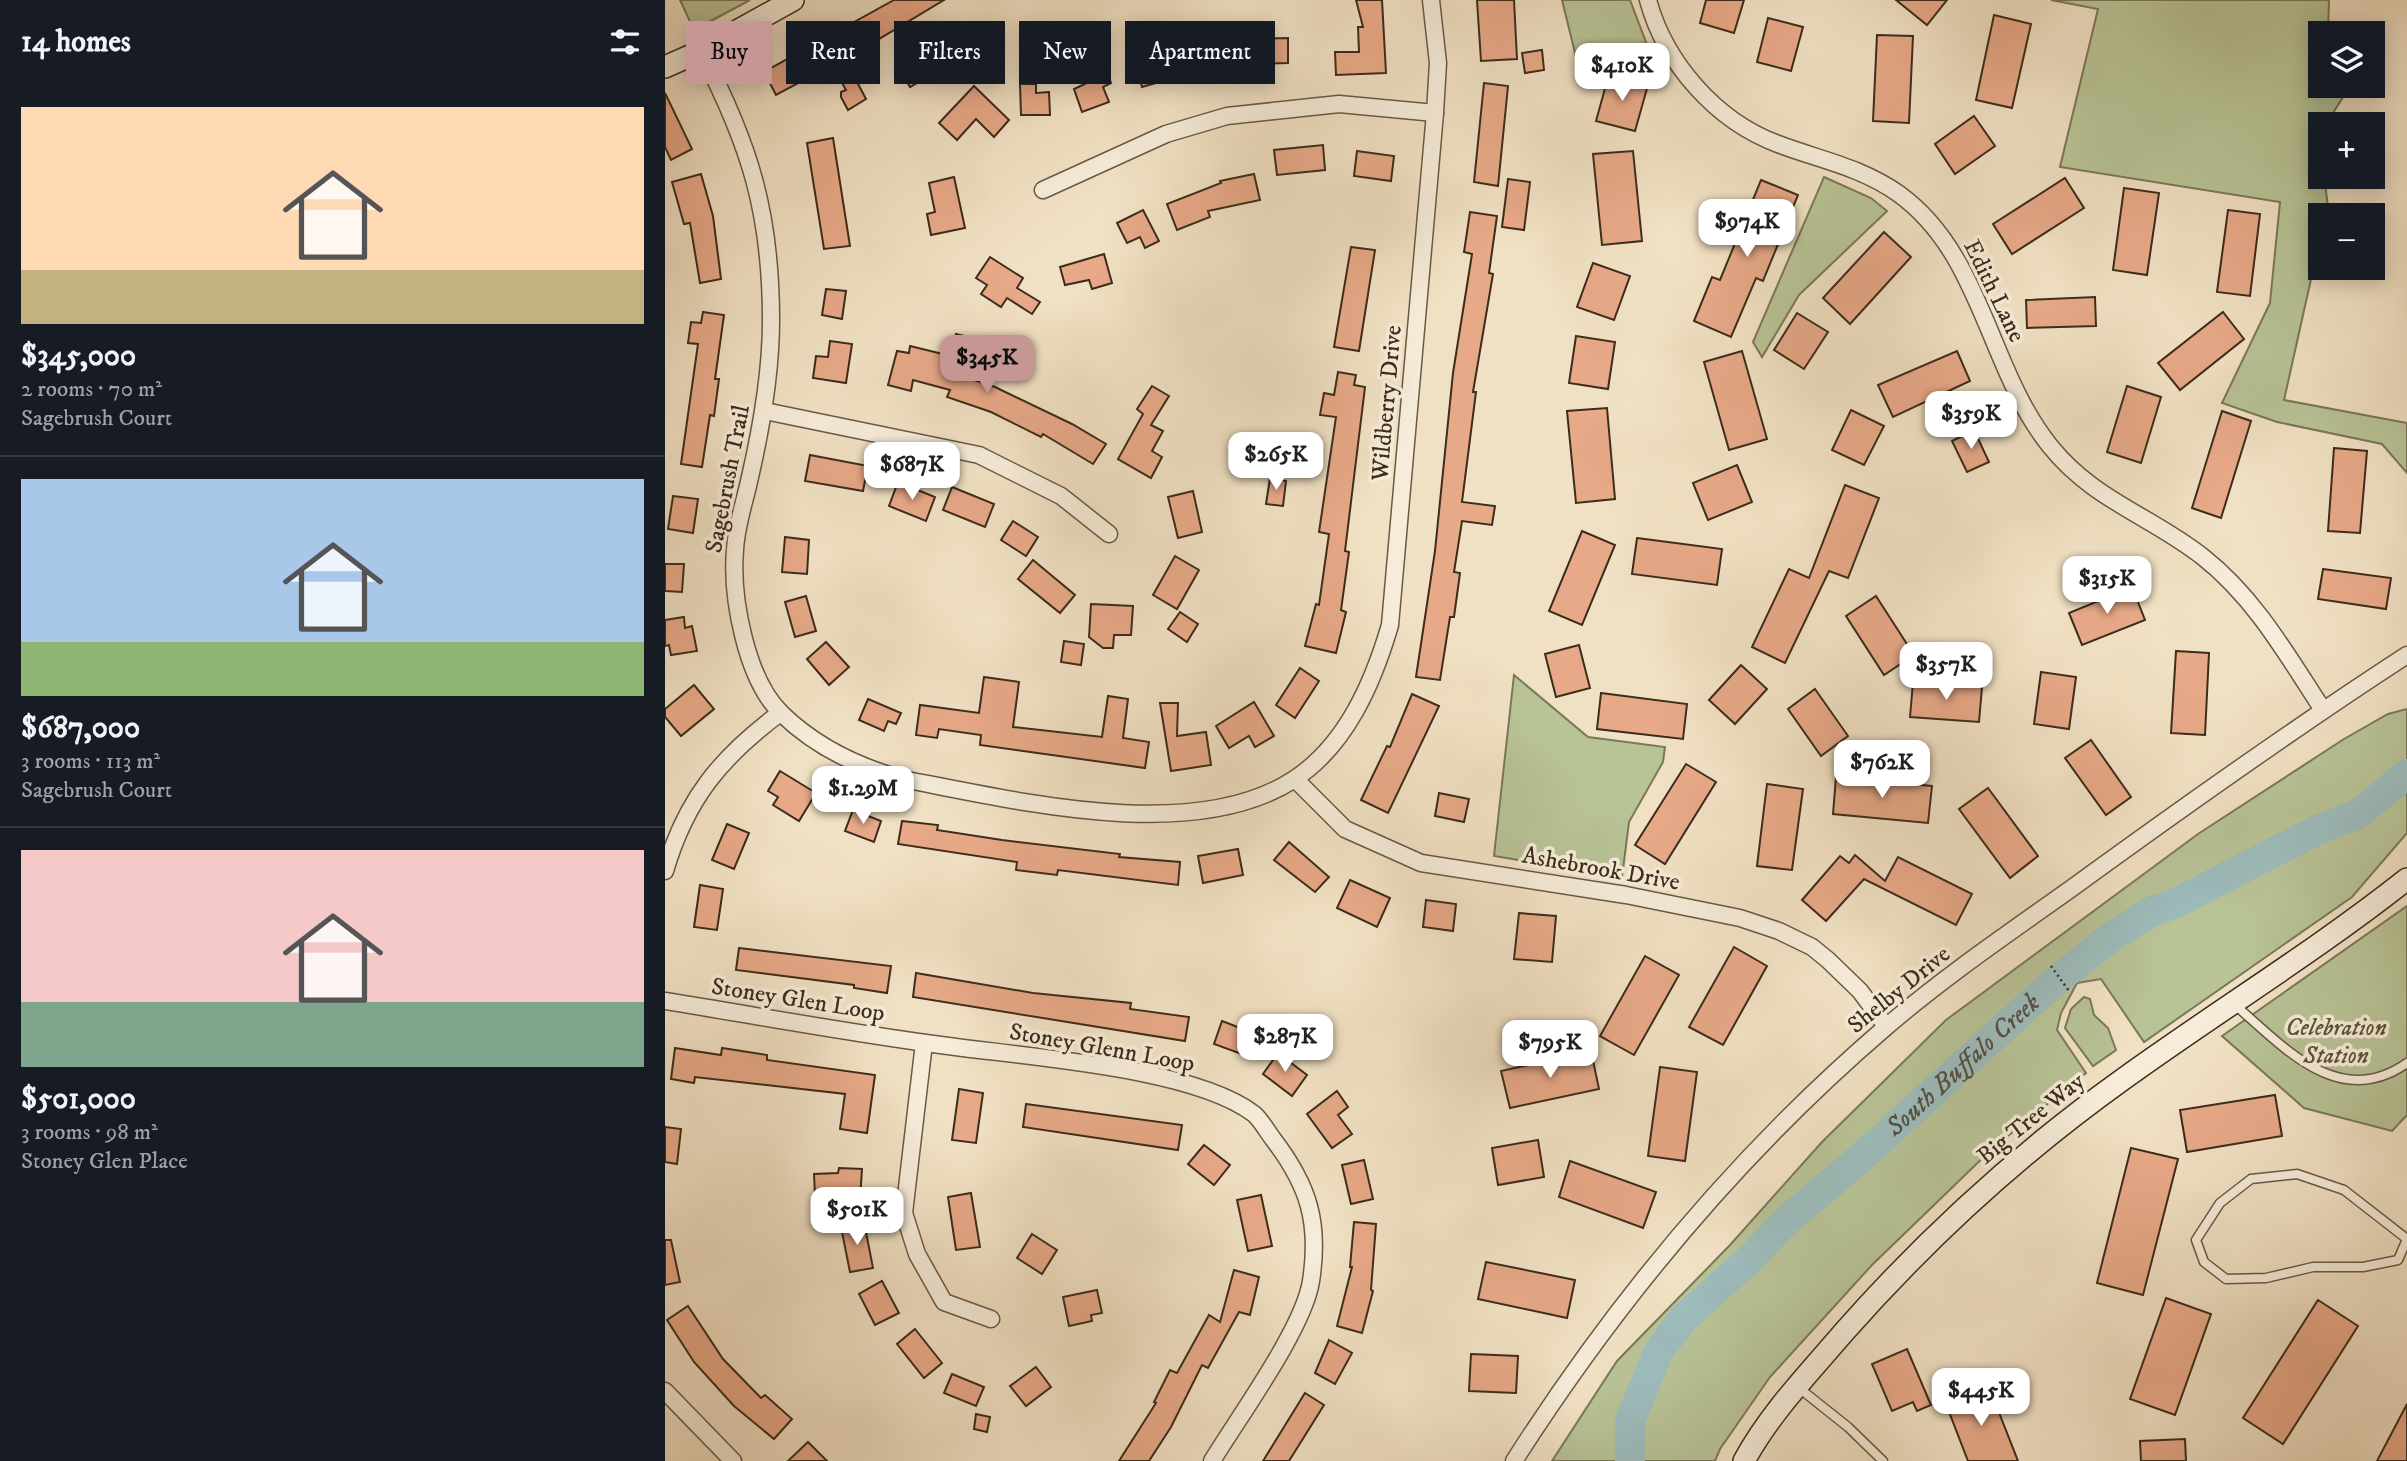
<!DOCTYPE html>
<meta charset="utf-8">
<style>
body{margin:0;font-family:"IM FELL DW Pica",serif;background:#242831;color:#f1f3f6;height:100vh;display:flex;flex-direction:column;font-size:26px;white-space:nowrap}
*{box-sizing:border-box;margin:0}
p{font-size:23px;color:#9ea1a6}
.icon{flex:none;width:38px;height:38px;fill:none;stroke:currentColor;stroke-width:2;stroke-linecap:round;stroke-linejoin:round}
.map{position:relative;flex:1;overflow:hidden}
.drawer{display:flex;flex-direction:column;background:#171b24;width:665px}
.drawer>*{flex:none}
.banner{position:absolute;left:21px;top:21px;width:665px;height:63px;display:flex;gap:14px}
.tools{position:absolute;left:1643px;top:21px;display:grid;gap:14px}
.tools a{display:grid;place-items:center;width:77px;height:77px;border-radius:0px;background:#171b24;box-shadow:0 4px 18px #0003;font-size:35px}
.price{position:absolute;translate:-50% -60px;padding:0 16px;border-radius:14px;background:#fff;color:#222;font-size:23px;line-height:46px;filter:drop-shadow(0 2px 4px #0008)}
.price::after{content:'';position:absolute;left:50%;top:42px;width:21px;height:16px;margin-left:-10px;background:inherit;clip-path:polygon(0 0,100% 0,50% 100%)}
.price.selected{background:#c59692;color:#111}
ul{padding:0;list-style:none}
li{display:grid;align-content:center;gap:14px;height:371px;padding:0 21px}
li+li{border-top:2px solid #363941}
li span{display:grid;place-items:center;height:217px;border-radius:0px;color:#555}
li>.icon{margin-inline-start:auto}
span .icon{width:126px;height:126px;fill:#fffc;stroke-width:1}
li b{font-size:30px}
h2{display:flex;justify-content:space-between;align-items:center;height:84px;padding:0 21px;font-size:30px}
.tag{padding:0 24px;border-radius:0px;background:#171b24;box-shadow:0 4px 18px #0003;font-size:24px;line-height:63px}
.tag.selected{background:#c59692;color:#111}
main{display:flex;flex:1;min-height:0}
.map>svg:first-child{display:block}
.green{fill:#b8c396;stroke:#7a7858;stroke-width:2}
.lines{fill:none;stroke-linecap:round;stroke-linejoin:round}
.river{stroke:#9dbcbc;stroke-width:30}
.building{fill:#e8a988;stroke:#3c2c1b;stroke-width:2}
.lane-casing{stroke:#695945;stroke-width:11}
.street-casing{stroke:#695945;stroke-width:19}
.secondary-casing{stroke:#3c2c1b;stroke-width:24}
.path{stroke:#3c2c1b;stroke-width:2.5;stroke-dasharray:2 3.5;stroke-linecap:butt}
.lane{stroke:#f6ecd9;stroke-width:8}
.street{stroke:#f6ecd9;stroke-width:16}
.secondary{stroke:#f6ecd9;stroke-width:21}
.labels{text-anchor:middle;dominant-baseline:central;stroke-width:7;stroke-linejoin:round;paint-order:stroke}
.street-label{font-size:24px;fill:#3c2c1b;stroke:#f6ecd9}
.park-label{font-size:24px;font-style:italic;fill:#5b523a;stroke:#f6ecd9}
.water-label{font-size:26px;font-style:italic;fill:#545043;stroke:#f6ecd9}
</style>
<main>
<section class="drawer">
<h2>14 homes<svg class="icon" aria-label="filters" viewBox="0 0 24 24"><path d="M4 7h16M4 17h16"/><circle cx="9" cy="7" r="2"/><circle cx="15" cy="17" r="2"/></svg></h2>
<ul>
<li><span style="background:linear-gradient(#ffd9b3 75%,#c2b280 0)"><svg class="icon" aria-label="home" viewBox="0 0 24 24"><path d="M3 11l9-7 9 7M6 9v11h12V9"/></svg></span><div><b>$345,000</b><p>2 rooms · 70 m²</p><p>Sagebrush Court</p></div></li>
<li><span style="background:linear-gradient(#a9c7e8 75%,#8fb573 0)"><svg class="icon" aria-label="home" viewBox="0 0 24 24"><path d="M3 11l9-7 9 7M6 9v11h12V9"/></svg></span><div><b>$687,000</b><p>3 rooms · 113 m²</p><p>Sagebrush Court</p></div></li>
<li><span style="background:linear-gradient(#f6c9c9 70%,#7fa58c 0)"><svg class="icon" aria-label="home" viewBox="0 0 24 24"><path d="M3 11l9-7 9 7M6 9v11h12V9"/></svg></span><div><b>$501,000</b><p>3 rooms · 98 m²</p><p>Stoney Glen Place</p></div></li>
</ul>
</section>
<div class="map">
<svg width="1742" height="1461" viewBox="0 0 1742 1461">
<rect width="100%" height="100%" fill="#f1e1c4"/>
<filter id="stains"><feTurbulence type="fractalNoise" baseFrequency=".00286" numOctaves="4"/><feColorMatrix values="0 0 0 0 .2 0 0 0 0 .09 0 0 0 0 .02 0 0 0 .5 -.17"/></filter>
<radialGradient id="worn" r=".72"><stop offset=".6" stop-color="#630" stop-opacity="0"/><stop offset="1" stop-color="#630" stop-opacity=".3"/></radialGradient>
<g class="green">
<polygon points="15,0 85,0 29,30"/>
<polygon points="897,0 965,0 987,58 915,73"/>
<polygon points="1386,0 1664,0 1663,33 1656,33 1656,86 1685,86 1661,124 1656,124 1656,177 1659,177 1663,206 1661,215 1656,215 1655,239 1619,400 1742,423 1742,473 1717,444 1612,422 1557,403 1605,303 1615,202 1395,167 1433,9"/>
<polygon points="1159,177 1206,198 1222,211 1134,295 1097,357 1088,342"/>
<polygon points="849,675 923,737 1000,747 998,762 964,822 957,877 829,856"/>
<polygon points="1742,709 1742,833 1687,897 1479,1042 1436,979 1412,983 1396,1013 1392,1030 1421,1073 1328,1148 1207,1265 1105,1377 1055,1449 1050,1461 887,1461 952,1361 1065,1245 1157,1142 1281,1020 1533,834 1679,739 1723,714"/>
<polygon points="1742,906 1742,1115 1727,1131 1639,1108 1557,1036"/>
<polygon points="1419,997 1425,999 1429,1015 1443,1028 1451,1050 1428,1066 1400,1028 1406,1009"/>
</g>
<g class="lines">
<path class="river" id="s1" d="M965 1461V1420L994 1351 1018 1319 1088 1256 1120 1222 1200 1154 1389 982 1446 937 1485 912 1509 904 1652 830 1693 814 1742 774"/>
</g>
<g class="building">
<polygon points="229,0 279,0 206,44 209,50 183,65 201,99 183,110 176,97 176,92 181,90 167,65 161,68 150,49 154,72 111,95 99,72"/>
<polygon points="691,0 717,0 721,73 671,75 670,52 694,52 693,27 698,27"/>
<polygon points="812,0 849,0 852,59 816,61"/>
<polygon points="1041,0 1079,0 1069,33 1035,23"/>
<polygon points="1231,0 1282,0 1262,25"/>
<polygon points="1329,15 1366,24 1347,108 1311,100"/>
<polygon points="1103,18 1138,27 1126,71 1092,62"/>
<polygon points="1212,35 1248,36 1244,123 1208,121"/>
<polygon points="623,38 623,63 587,64 550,72 545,49 589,39"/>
<polygon points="516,49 522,74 477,87 470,62"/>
<polygon points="877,50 879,70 860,73 857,53"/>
<polygon points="254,59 264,76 245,87 235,69"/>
<polygon points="438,61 446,83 438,87 444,102 417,112 409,89 422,83 417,69"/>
<polygon points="944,74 983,85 970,131 931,121"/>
<polygon points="819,83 843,86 833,186 809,182"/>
<polygon points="355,84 371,84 371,93 384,92 385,115 356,115"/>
<polygon points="309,86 344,120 329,137 311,119 292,140 274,123"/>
<polygon points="0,93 27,149 6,160 0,147"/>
<polygon points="1309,116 1330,146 1290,174 1270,144"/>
<polygon points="168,138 185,246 159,249 142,143"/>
<polygon points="658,145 660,170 612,175 609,150"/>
<polygon points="692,151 729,156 726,181 689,176"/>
<polygon points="968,151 977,241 937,245 928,154"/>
<polygon points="36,174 48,216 56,279 35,283 25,223 19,224 7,182"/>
<polygon points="589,174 595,200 543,211 545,217 512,230 502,204 556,183 555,181"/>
<polygon points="289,177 300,228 266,235 262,214 270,212 264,183"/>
<polygon points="1400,178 1419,208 1347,254 1328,224"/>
<polygon points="843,179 865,182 859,230 837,227"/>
<polygon points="1096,180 1133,195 1098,281 1091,278 1066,337 1029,321 1047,277 1055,280"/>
<polygon points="1459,188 1494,193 1482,275 1448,270"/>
<polygon points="478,210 494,241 480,248 475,237 462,243 452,223"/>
<polygon points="1563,210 1595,214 1585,296 1552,292"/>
<polygon points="805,212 832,216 824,273 828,274 808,392 811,392 797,502 830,506 827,525 797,521 789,572 795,573 789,617 785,617 775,680 751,677 770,551 788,373 807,254 799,252"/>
<polygon points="1219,232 1246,257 1185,324 1158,298"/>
<polygon points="686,247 710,250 694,351 669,347"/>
<polygon points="439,254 447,283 427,289 424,280 400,285 395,267"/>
<polygon points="325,257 358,278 352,288 375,302 367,314 342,298 336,307 316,294 322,285 311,278"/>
<polygon points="928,263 965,276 949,320 912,307"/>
<polygon points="161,289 181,291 177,319 157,315"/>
<polygon points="1430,297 1431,326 1362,328 1361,300"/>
<polygon points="38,312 59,315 50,379 54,379 49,416 45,415 37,467 16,464 33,344 23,343 26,322 36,323"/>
<polygon points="1558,312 1579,339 1515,390 1493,363"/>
<polygon points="1132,313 1163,332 1139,369 1109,350"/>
<polygon points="291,334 311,339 301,377 330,387 407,424 441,444 428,464 378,434 376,437 326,412 282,397 285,390 248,380 246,391 223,385 232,351 244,353 245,346 286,356"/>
<polygon points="911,336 950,342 943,389 904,383"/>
<polygon points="165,341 187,344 181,383 148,378 151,356 163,357"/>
<polygon points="1077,351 1102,439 1064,450 1039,362"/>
<polygon points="1292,351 1305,381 1228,417 1213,385"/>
<polygon points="673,372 691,375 689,385 700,387 680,551 684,552 676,610 681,612 671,653 640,646 651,604 654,605 664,534 654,532 671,417 655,415 659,393 669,395"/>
<polygon points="487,386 504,396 486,425 498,431 487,451 497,457 486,478 453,459 478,414 472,409"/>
<polygon points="1462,386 1496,397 1476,463 1442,452"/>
<polygon points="942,408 950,499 911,503 902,411"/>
<polygon points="1186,410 1219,426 1199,465 1167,450"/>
<polygon points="1557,411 1586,421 1556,518 1527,508"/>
<polygon points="1309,430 1324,462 1302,472 1287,441"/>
<polygon points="1669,448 1702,451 1695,533 1663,531"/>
<polygon points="145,455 203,466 198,491 140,481"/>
<polygon points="1072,465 1087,502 1043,520 1028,483"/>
<polygon points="605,478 621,481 618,506 601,504"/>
<polygon points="233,482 270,497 261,521 224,506"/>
<polygon points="1180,485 1214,498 1183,578 1164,571 1120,663 1087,647 1124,569 1144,578"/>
<polygon points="287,487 329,504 320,527 278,510"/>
<polygon points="528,491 537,532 513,538 503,497"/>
<polygon points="8,496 33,499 28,533 3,529"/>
<polygon points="348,521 373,537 361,556 336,540"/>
<polygon points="917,531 950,545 917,625 884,611"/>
<polygon points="120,537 144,540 142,574 117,572"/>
<polygon points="972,538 1057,549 1052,585 967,574"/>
<polygon points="510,556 534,570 512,609 488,595"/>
<polygon points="368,560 410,595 395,613 353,579"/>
<polygon points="0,564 19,564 17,592 0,591"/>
<polygon points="1658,569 1726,578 1721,609 1653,599"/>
<polygon points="1467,587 1480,620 1417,645 1404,613"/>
<polygon points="141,596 151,631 130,637 120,602"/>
<polygon points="1211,596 1249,655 1219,675 1181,616"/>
<polygon points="426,604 468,606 466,635 449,635 448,648 438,648 424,637"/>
<polygon points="515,612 533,624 522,642 503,629"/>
<polygon points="19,617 20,628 27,626 32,651 6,655 4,645 0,646 0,620"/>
<polygon points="399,641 419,644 416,665 396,662"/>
<polygon points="161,642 184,667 164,685 142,659"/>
<polygon points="914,645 925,688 891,697 880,654"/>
<polygon points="1511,651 1544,653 1540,735 1506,733"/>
<polygon points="1076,665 1102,689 1070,724 1044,700"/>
<polygon points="635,668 654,681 630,718 611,705"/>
<polygon points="1376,672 1411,677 1404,729 1369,724"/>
<polygon points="319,677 354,682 348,727 437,737 443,696 463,699 458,738 484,742 480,768 315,745 316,735 274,729 272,738 251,735 255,705 314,713"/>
<polygon points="1248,682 1317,687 1314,722 1245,717"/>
<polygon points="29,685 49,709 16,736 0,717 0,709"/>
<polygon points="1150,689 1183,736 1156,756 1123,709"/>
<polygon points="936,693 1022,704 1018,739 932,729"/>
<polygon points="747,694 774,706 723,813 696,800 722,746 725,747"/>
<polygon points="203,699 236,713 231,724 223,721 219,731 194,720"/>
<polygon points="589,702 609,736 590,747 584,736 564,748 551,726"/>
<polygon points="495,703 513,703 512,736 541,732 546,765 506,771"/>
<polygon points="1426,740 1466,797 1441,815 1400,758"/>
<polygon points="1021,764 1051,782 1000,864 970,845"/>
<polygon points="115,771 151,793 134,821 108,805 113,797 103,791"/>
<polygon points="1171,777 1267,786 1263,823 1168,814"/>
<polygon points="1102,784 1138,789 1127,870 1092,866"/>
<polygon points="1323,788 1373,856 1345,878 1294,809"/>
<polygon points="774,793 804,799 799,822 770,816"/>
<polygon points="188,810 216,821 209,842 180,831"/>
<polygon points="237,821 273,825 272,830 337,840 455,854 454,857 515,862 513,885 393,870 392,875 351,870 352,862 233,844"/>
<polygon points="62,824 84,833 69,869 47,860"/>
<polygon points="624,842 664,877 650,892 609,860"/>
<polygon points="573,849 578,875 538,883 533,856"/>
<polygon points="1190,855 1220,881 1233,857 1307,894 1291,925 1199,879 1161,921 1137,900 1175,856 1184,863"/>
<polygon points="685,880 725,898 712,927 672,908"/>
<polygon points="35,885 58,889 52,930 29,927"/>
<polygon points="761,900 791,904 788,931 758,927"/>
<polygon points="854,913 891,916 887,962 849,959"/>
<polygon points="1069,947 1102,966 1058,1045 1024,1027"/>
<polygon points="74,948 226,966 222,993 189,988 189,985 71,970"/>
<polygon points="980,956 1014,975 969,1055 935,1036"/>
<polygon points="251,973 368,993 466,1003 465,1009 524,1017 520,1041 248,997"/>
<polygon points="557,1021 591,1034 582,1056 549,1044"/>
<polygon points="10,1048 56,1055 57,1048 102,1055 102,1060 210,1075 202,1133 175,1129 180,1094 30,1077 29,1083 6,1079"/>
<polygon points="926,1051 934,1089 845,1108 836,1071"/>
<polygon points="613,1053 642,1075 627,1096 598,1074"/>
<polygon points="995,1067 1032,1072 1020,1161 983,1156"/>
<polygon points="294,1089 318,1093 311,1143 287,1140"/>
<polygon points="672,1091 683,1107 673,1115 687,1134 667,1148 642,1114"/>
<polygon points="1610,1095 1617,1136 1522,1152 1515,1110"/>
<polygon points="361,1104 517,1125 513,1150 358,1127"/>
<polygon points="0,1127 16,1129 12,1164 0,1162"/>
<polygon points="873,1140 879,1177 833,1185 827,1148"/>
<polygon points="539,1145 565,1165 549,1185 523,1164"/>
<polygon points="1466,1148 1513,1159 1478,1295 1432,1283"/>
<polygon points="699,1160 708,1199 686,1204 677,1165"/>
<polygon points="905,1161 991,1192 978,1228 894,1197"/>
<polygon points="174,1168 197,1169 195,1199 172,1198 172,1194 150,1195 149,1174 173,1173"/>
<polygon points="306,1193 315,1247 291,1250 283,1197"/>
<polygon points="596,1195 607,1246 583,1251 572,1200"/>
<polygon points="199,1222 208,1268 185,1272 176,1227"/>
<polygon points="689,1222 711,1224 706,1290 708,1291 697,1333 672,1326 687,1267 685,1267"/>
<polygon points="367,1234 392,1250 377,1274 352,1258"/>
<polygon points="0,1240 6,1240 15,1282 0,1285"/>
<polygon points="821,1262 910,1280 902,1318 813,1299"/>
<polygon points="569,1270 594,1277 585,1315 574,1312 543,1368 537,1365 506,1427 484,1461 454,1461 491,1403 489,1402 505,1370 512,1373 544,1315 555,1322"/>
<polygon points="217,1281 234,1313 210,1325 194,1294"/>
<polygon points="432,1290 437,1313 426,1315 427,1321 404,1326 398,1297"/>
<polygon points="1501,1298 1546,1314 1510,1415 1465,1399"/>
<polygon points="1653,1300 1693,1326 1618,1444 1578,1418"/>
<polygon points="23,1306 58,1359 96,1398 100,1395 127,1419 109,1439 69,1406 29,1362 2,1320"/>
<polygon points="250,1329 277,1363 259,1378 232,1344"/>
<polygon points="664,1340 687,1353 670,1384 650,1373"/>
<polygon points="1242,1349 1266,1405 1252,1411 1248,1402 1227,1411 1207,1364"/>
<polygon points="806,1354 853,1356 851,1393 804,1391"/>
<polygon points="371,1367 386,1387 361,1406 345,1386"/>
<polygon points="287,1374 319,1387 311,1406 279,1393"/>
<polygon points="1324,1387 1353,1461 1303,1461 1281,1404"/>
<polygon points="640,1393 659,1405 624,1461 598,1461"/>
<polygon points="1742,1404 1742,1461 1712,1461"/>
<polygon points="311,1414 325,1417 322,1432 309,1429"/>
<polygon points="1520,1439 1521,1461 1476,1461 1475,1441"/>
<polygon points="143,1442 162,1461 123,1461"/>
</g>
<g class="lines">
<g class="lane-casing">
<g id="lane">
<path d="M1570 1005C1619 1047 1674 1111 1742 1063"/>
<polygon points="1632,1174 1679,1190 1742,1239 1733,1260 1698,1267 1648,1267 1601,1278 1561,1279 1539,1262 1531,1240 1555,1203 1586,1179"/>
<polyline points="1134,1388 1183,1427 1218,1461"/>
</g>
</g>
<g class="street-casing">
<g id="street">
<path d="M983 0C1000 63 1051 121 1113 144 1155 160 1196 167 1234 194 1318 255 1323 369 1385 446 1428 500 1486 516 1538 557 1590 598 1622 655 1658 710"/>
<path d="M36 51C85 145 106 213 106 320 106 374 97 425 85 477 80 501 71 526 70 550 66 597 81 680 117 714 150 746 194 767 237 779 349 800 527 845 628 780 681 746 708 683 725 625L770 113 773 63 766 0"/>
<polyline points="378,190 501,134 562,116 674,104 770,113"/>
<polyline points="100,411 314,455 396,496 444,534"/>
<polyline points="630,779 680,829 756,863 961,895 1075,918 1114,931 1147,947 1163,960 1195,991 1221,1026"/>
<path d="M0 871C21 799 56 757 115 713"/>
<path d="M0 1001C87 1015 174 1031 261 1043 344 1056 525 1065 589 1114 596 1120 602 1131 608 1139 644 1186 655 1223 646 1281 639 1328 573 1418 547 1461"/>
<polyline points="259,1043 239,1213 252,1254 279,1302 326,1319"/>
<polyline points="0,1391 68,1461"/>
<path d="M849 1461C952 1300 1075 1152 1221 1027 1279 977 1344 933 1407 888 1517 808 1628 729 1742 655"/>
</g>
</g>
<g class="secondary-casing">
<g id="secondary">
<polyline points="0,67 36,51 128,0"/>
<path d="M1079 1461C1105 1413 1144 1373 1179 1332 1262 1238 1355 1153 1457 1080 1551 1012 1651 951 1742 879"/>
</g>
</g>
<polyline class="path" points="1386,966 1404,991"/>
<use href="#lane" class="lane"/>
<use href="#street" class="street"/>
<use href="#secondary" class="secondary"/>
</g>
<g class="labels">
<g class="street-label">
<text transform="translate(1329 291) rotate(64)">Edith Lane</text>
<text transform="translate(722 403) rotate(-85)">Wildberry Drive</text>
<text transform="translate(63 479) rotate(-79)">Sagebrush Trail</text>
<text transform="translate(936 869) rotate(10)">Ashebrook Drive</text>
<text transform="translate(1234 990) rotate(-39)">Shelby Drive</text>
<text transform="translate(133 1000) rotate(9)">Stoney Glen Loop</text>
<text transform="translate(437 1048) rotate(10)">Stoney Glenn Loop</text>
<text transform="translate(1366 1119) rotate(-39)">Big Tree Way</text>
</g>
<g class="park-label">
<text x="1671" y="1028">Celebration<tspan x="1671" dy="28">Station</tspan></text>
</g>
<g class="water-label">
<text stroke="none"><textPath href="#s1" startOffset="534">South Buffalo Creek</textPath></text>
</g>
</g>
<rect width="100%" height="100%" filter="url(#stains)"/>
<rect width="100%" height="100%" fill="url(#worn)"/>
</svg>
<div class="tools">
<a><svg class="icon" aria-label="layers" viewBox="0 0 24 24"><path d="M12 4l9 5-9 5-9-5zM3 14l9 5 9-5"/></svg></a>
<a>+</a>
<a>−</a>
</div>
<b class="price" style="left:957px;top:103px">$410K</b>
<b class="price" style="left:1082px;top:259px">$974K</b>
<b class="price selected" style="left:322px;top:395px">$345K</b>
<b class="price" style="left:1306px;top:451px">$359K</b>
<b class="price" style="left:611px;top:492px">$265K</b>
<b class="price" style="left:247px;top:502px">$687K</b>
<b class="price" style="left:1442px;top:616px">$315K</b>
<b class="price" style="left:1281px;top:702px">$357K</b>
<b class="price" style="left:1217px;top:800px">$762K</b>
<b class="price" style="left:198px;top:826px">$1.29M</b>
<b class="price" style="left:620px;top:1074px">$287K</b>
<b class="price" style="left:885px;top:1080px">$795K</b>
<b class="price" style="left:192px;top:1247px">$501K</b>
<b class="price" style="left:1316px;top:1428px">$445K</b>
<div class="banner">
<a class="tag selected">Buy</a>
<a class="tag">Rent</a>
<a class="tag">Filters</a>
<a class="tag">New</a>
<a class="tag">Apartment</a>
</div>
</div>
</main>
